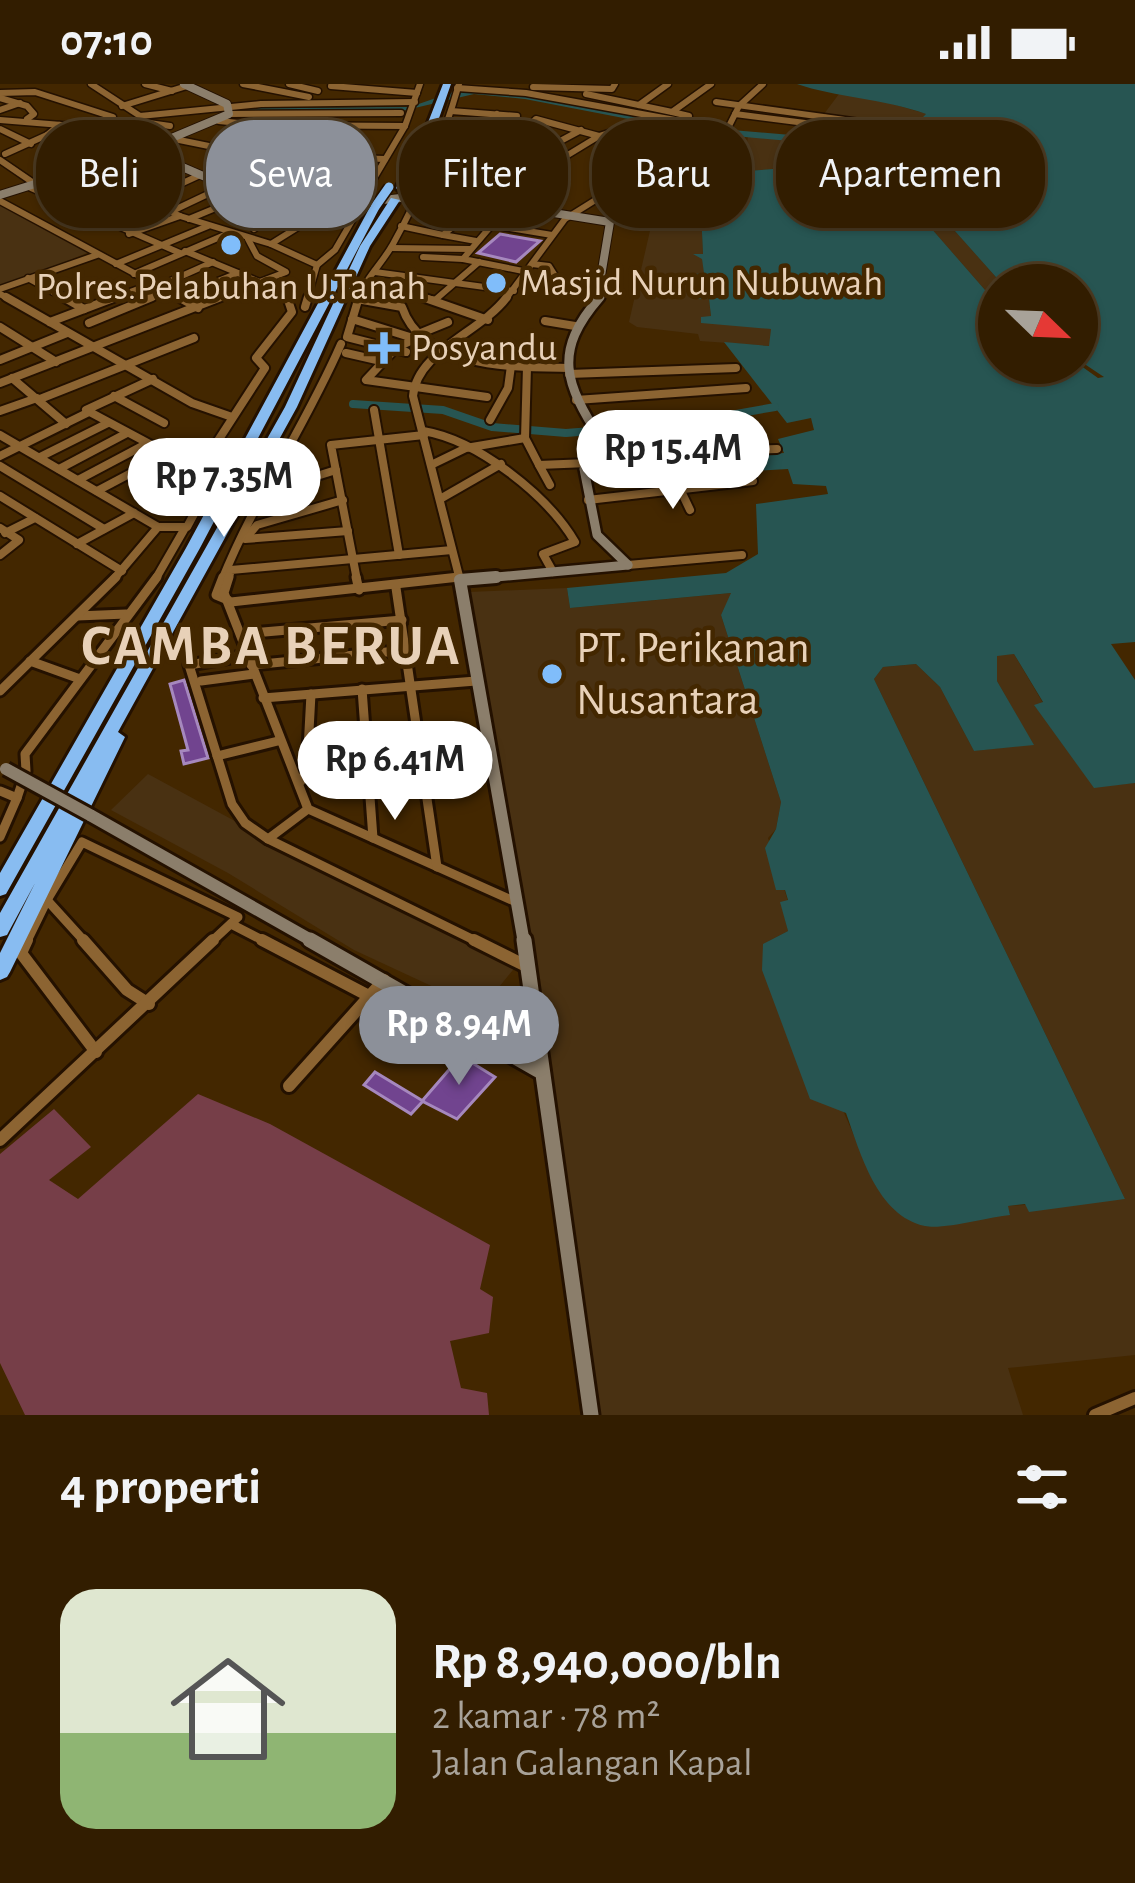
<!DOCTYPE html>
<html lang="id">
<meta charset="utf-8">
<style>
body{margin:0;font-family:"Alegreya Sans",sans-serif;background:#3a260a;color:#f1f3f6;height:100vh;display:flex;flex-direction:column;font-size:45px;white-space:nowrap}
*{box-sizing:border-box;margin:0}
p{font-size:39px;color:#a8a299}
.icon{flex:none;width:66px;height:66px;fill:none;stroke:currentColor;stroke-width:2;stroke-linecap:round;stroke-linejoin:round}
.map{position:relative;height:1331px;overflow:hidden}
.details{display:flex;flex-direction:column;background:#321d00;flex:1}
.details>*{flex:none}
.hud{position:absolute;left:36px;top:36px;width:1065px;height:108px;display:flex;gap:24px}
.needle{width:78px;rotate:113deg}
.fabs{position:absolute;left:978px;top:180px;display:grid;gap:24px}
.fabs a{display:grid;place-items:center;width:120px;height:120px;border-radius:50%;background:#321d00;box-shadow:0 3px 9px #0004,0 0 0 3px #4d3b22;font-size:60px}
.price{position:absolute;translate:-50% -102px;padding:0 27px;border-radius:42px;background:#fff;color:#222;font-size:39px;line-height:78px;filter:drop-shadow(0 3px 6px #0008)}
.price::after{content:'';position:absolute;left:50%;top:72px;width:36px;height:27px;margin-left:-18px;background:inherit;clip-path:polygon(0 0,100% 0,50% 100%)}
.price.selected{background:#8c9099;color:#fff}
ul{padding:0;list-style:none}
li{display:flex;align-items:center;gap:36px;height:300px;padding:0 60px}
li+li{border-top:3px solid #4d3b22}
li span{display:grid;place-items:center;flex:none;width:336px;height:240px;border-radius:36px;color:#555}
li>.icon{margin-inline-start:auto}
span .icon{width:144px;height:144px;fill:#fffc;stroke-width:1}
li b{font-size:51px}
h2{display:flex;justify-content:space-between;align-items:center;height:144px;padding:0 60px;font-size:51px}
.tag{padding:0 42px;border-radius:48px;background:#321d00;box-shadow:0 3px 9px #0004,0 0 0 3px #4d3b22;font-size:42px;line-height:108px}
.tag.selected{background:#8c9099;color:#fff}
.status{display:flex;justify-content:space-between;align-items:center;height:84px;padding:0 60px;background:#321d00;direction:ltr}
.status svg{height:33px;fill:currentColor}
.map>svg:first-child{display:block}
.built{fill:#493112}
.green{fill:#763e48}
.water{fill:#275552}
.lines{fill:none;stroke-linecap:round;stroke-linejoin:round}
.canal{stroke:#275552;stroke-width:8}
.building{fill:#71448f;stroke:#a688be;stroke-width:3}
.street-far3-casing{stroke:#241100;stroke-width:9}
.street-far2-casing{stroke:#241100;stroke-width:12}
.street-far1-casing{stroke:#241100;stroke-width:15}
.street-casing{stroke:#241100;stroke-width:18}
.secondary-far3-casing{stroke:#241100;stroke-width:10}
.secondary-far2-casing{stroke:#241100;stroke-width:14}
.secondary-far1-casing{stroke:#241100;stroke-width:18}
.secondary-casing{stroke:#241100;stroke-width:21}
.highway-casing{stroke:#241100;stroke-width:6}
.street-far3{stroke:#8c6432;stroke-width:6}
.street-far2{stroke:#8c6432;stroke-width:8}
.street-far1{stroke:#8c6432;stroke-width:9}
.street{stroke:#8c6432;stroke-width:12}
.secondary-far3{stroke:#8b7e6b;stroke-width:8}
.secondary-far2{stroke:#8b7e6b;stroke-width:9}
.secondary-far1{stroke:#8b7e6b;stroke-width:12}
.secondary{stroke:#8b7e6b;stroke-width:15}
.highway{fill:#88bcf1;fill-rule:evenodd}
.secondary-bridge-casing{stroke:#241100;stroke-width:18;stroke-linecap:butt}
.highway-bridge-casing{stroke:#241100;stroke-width:12;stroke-linecap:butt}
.secondary-bridge{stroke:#8b7e6b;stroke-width:12}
.highway-bridge{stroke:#88bcf1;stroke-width:9}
.poi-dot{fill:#80bdfa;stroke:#432700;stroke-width:4.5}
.labels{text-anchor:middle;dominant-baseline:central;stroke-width:9;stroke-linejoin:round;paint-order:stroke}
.far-poi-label{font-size:39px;fill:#e8d1b8;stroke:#432700;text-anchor:start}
.poi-label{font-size:45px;fill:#e8d1b8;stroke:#432700;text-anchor:start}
.district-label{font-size:57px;font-weight:bold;letter-spacing:3px;fill:#e8d1b8;stroke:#432700}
</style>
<div class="status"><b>07:10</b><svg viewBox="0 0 49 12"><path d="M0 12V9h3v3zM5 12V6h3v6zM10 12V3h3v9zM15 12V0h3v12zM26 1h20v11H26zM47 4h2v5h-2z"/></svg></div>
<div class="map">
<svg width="1135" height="1331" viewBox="0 0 1135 1331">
<rect width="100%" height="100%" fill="#432700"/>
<g class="built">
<polygon points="839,10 861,11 927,30 906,48 920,62 883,59 892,41 821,34"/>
<polygon points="748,51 923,70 925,75 914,77 973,143 955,147 1003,201 999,201 999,222 923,135 931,134 884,77 704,90 693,99 701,127 703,170 694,170 702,174 705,190 696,190 704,194 707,211 698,211 709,215 711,233 771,245 770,262 700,257 698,250 637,243 629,238 661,99 690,84 679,79 691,74 703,78 729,69 747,60"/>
<polygon points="0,117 92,167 0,204"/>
<polygon points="567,504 570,524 732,509 721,531 781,718 776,745 768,754 788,817 781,818 788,847 769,857 876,1102 1010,1130 1007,1122 1125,1115 874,595 883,583 916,580 940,603 974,667 1033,660 997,597 996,571 1014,570 1043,619 1035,622 1094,703 1135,699 1135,1271 1008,1284 1023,1331 596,1331 543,922 469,508"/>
<polygon points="148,690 266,754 517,881 481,925 354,866 228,789 111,726"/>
</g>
<polygon class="green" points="198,1010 270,1040 490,1161 480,1205 493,1213 489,1249 450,1257 461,1304 487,1309 489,1331 25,1331 0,1279 0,1070 54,1025 91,1063 49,1096 78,1115"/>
<path class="water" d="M797 0H1135V558L1111 560 1135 596V699L1094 704 1034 621 1043 618 1014 570 997 572V597L1034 661 974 667 940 603 916 580 883 583 874 595 1125 1115 1029 1128 1025 1120 1008 1122 1010 1131C989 1133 943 1146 925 1142 877 1132 860 1068 846 1029L810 1015 762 886 763 860 788 847 780 818 788 816 785 806H776L765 764 776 745 781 718 721 531 731 509 570 524 567 504 726 489 758 470 756 420 828 410 826 402 793 400 788 385 679 391 675 376 784 369 778 355 814 346 811 334 787 339 724 258 769 262 771 245 701 239V233L711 232 709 215H698L697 211 707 210 704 194 695 190 704 189 702 175 693 170H703L701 128 688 126 682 118 704 90 884 77 932 134 924 136 999 222V279H1077L1098 294 1104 293 1077 275V201H1003L954 146 972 142 913 76 924 75 921 69 701 49 525 15 474 10 402 27 238 28V24L410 23 459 6 484 4 685 42 920 62 903 45 913 43 926 30C885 15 834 13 797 0Z"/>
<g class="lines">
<polyline class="canal" points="353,320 443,326 492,343 566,349 679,340 775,323"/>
</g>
<g class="building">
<polygon points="500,150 540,157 516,178 478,169"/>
<polygon points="184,596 208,674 184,680 181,667 188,666 170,600"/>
<polygon points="461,972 495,993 457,1035 422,1017"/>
<polygon points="375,988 423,1017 411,1030 364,1001"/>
</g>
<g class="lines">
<g class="street-far3-casing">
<g id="street-far3">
<polyline points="91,0 140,32 261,20 415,18"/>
<polyline points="145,0 172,7"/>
<polyline points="243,0 309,13"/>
<polyline points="289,0 318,7"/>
<polyline points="331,2 417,9"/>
<polyline points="533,3 612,5 615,0"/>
<polyline points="457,4 526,9 730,46"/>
<polyline points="0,9 35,8 113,33"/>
<polyline points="586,10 672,28"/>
<polyline points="0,14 27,22 34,30 27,35"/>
<polyline points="716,18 874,40"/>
<polyline points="639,21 668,0"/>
<polyline points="122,22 187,2"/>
<polyline points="0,26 20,19"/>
<polyline points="451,27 517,32 502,52"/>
<polyline points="229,30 401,29"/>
<polyline points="735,30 821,41 826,34"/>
<polyline points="689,32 672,28 711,0"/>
<polyline points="0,36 135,47 253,71 385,75"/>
<polyline points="219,37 259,41"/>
<polyline points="149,39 170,42"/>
<polyline points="59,41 47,51 78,56 58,73 63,80 180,132 271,160 327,125"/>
<polyline points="0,45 31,60"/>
<polyline points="599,52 618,46"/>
<polyline points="441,64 502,70"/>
<polyline points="216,66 236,40"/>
<polyline points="466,66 497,30"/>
<polyline points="5,70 47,51"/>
<polyline points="246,71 259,41 405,42"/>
<polyline points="274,73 288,43"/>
<polyline points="463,74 493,78"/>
<polyline points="304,75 314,43"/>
<polyline points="328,75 339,40"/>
<polyline points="0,76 38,102"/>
<polyline points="252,90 345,108"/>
<polyline points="218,98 257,89 280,75"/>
<polyline points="31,104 180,169"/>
<polyline points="123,104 176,81"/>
<polyline points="455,112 536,35 599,52 553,80 536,114 523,125"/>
<polyline points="343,113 353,92 370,75"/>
<polyline points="148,115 200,91"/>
<polyline points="0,117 184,216"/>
<polyline points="484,117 538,69 581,46"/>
<polyline points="360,118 405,42 420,0"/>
<polyline points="170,128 227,101"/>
<polyline points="411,128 552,151"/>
<polyline points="189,135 247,111"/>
<polyline points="610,138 625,121 651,125"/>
<polyline points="401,142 443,151"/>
<polyline points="491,142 463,175 528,188"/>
<polyline points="254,145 287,120"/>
<polyline points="129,150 180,132"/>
<polyline points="476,157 443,151 484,117"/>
<polyline points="271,160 317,181 307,216"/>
<polyline points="391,164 470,165"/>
<polyline points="185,167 279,206 289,216"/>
<polyline points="423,173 463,175"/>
<polyline points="116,180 208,142"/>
<polyline points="532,180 549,182 559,198 553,209"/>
<polyline points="317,181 335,166 353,135 324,127"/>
<polyline points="375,188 514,207"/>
<polyline points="134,190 227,150"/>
<polyline points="28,194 68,216"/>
<polyline points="363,201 436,216"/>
<polyline points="157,203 213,178"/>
<polyline points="0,205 97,171"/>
<polyline points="0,210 11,216"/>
<polyline points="178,213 238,189"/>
<polyline points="357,215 364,216"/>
<polyline points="108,216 152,200"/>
<polyline points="144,216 167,207"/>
<polyline points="213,216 286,188 257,172 248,155"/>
<path d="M358 216C365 194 382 180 393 160 422 108 443 56 459 0"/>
<polyline points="435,216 479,178"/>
<polyline points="505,216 565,135 613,105 721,58 739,22 763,0"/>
</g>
</g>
<g class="street-far2-casing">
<g id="street-far2">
<polyline points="6,213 192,319 232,333"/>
<polyline points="63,213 84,225"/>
<polyline points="178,213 198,224"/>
<polyline points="359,213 347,253 406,268"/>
<polyline points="422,213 488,236"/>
<path d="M357 215 402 223C423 285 514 283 568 284"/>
<polyline points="305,223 308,213"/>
<polyline points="352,235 413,254"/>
<polyline points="545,237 575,242"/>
<polyline points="50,238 116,213"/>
<polyline points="89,239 152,213"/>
<polyline points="0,243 56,278"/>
<polyline points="421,249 448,238"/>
<polyline points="423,251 396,264 366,296 487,313"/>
<polyline points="346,269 381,277"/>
<polyline points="0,276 67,249"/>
<polyline points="527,283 525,354 539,381"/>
<polyline points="569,290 736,284"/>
<polyline points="12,294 66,340"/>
<polyline points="153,295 86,326 159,365"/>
<polyline points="0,299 221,213"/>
<polyline points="114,312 164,339"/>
<polyline points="40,315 194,254"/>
<polyline points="576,316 746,304"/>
<polyline points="374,326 399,471"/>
<polyline points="0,327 37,314"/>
<polyline points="490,336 508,304 513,267"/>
<path d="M423 347C478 356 548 412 575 458L543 470 553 488"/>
<polyline points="0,351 158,443 187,443 221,380 210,369 265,284 256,274 292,228 287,213"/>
<polyline points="600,362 648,362 669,368 777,365"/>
<polyline points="0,372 89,328"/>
<polyline points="40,373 108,339"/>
<polyline points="431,381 466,364 525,354"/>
<polyline points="0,382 104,445"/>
<polyline points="59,385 127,349"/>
<polyline points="78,396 146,360"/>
<polyline points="288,401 336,386"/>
<polyline points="550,401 539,381 588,379"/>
<polyline points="680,405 690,426"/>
<polyline points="97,407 152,378"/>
<polyline points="0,412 122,487"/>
<polyline points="440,415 501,380"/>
<polyline points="343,416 257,441 245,455 348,447"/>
<polyline points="588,416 753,397"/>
<polyline points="0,444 19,456 0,471"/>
<polyline points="5,449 35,434"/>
<polyline points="77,460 134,429"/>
<polyline points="628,481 742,471"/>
<polyline points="113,496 158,443"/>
<polyline points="155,496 185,444"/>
<path d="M222 496C255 414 306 341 341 260"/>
<polyline points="228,496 231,486 452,466"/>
<polyline points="357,496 331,361 424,351"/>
<path d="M460 496 413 312C417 267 480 249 507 213"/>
</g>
</g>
<g class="street-far1-casing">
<g id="street-far1">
<polyline points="223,493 216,511 228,516"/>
<polyline points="229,493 224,509 308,725 516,818"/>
<polyline points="356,493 359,506"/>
<polyline points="396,504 437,783"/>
<polyline points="231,518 459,493"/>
<polyline points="77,532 126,530"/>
<polyline points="241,550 402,536"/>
<polyline points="248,571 189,581 232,720 245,739 268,755 480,859"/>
<polyline points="30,577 80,595"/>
<polyline points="251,581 407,566"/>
<polyline points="201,597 254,590"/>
<polyline points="362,605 373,754"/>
<polyline points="0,607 116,493"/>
<polyline points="263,614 476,597"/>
<polyline points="217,672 278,657"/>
<polyline points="301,697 307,684 311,610"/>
<polyline points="0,707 17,714 0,753"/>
<polyline points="17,714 26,687 25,670 157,493"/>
<polyline points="268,755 308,725"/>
<polyline points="47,816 82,758 238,833 210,859"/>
<polyline points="231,840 268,859"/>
<polyline points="26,859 47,816 86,859"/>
</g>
</g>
<g class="street-casing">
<g id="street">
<polyline points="27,856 21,869 96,968"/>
<polyline points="83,856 127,906 149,920"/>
<polyline points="262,856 369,912"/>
<polyline points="474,856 528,883"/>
<polyline points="289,1002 384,896"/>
<polyline points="0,1056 213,856"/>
<polyline points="1095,1331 1135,1314"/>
</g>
</g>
<g class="secondary-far3-casing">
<g id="secondary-far3">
<polyline points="143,66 247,111 313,124 435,110 610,138 597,216"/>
<polyline points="0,111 143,66 229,30 227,20 184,0"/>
</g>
</g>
<g class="secondary-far2-casing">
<g id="secondary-far2">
<path d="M600 213C552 268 565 299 601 356L584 385 597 451 628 481"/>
<polyline points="463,496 628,481"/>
</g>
</g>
<g class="secondary-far1-casing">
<g id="secondary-far1">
<polyline points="496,493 460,496 524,859"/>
<polyline points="90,731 316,859"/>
</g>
</g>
<g class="secondary-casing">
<g id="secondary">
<polyline points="310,856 538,986"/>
<polyline points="524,856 591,1331"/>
</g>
</g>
<g class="highway-casing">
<g id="highway">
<polygon points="443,0 451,0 432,54 406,104 398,106 396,104 422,54"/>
<polygon points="391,114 400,116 370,162 297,323 118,648 125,653 10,888 7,893 0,896 0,869 35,799 7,851 0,853 0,829 285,323 360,162"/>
<polygon points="375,120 380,123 200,464 6,810 0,812 0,789 186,464 370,123"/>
</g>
</g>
<use href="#street-far3" class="street-far3"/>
<use href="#street-far2" class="street-far2"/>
<use href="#street-far1" class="street-far1"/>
<use href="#street" class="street"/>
<use href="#secondary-far3" class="secondary-far3"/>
<use href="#secondary-far2" class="secondary-far2"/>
<use href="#secondary-far1" class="secondary-far1"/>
<use href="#secondary" class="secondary"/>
<use href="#highway" class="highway"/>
<g class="secondary-bridge-casing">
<polyline id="secondary-bridge" points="6,685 90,731"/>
</g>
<g class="highway-bridge-casing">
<polyline id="highway-bridge" points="375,123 389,103"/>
</g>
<use href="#secondary-bridge" class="secondary-bridge"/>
<use href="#highway-bridge" class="highway-bridge"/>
</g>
<g class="poi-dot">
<circle cx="231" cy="161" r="12"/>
<circle cx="496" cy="199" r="12"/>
<path d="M378 246h12v12h12v12h-12v12h-12v-12h-12v-12h12z"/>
<circle cx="552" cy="590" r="12"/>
</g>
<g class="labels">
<g class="far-poi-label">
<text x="520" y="199">Masjid Nurun Nubuwah</text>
<text x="231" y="203" text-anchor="middle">Polres.Pelabuhan U.Tanah</text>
<text x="411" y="264">Posyandu</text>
</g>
<g class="poi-label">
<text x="576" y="564">PT. Perikanan<tspan x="576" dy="52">Nusantara</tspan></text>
</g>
<g class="district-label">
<text x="272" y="562">CAMBA BERUA</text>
</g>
</g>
</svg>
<div class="fabs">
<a><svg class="needle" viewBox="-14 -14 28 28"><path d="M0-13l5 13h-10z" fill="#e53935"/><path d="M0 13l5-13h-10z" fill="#a8a299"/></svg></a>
</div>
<b class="price" style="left:673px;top:428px">Rp 15.4M</b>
<b class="price" style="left:224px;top:456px">Rp 7.35M</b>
<b class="price" style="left:395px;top:739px">Rp 6.41M</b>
<b class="price selected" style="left:459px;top:1004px">Rp 8.94M</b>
<div class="hud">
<a class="tag">Beli</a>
<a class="tag selected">Sewa</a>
<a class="tag">Filter</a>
<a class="tag">Baru</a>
<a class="tag">Apartemen</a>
</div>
</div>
<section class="details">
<h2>4 properti<svg class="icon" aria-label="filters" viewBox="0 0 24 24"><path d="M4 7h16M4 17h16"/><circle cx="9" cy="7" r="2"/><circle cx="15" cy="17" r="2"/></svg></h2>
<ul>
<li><span style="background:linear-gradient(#dfe7d0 60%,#8fb573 0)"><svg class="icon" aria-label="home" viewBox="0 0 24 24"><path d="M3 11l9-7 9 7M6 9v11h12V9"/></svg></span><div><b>Rp 8,940,000/bln</b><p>2 kamar · 78 m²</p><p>Jalan Galangan Kapal</p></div></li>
</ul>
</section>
